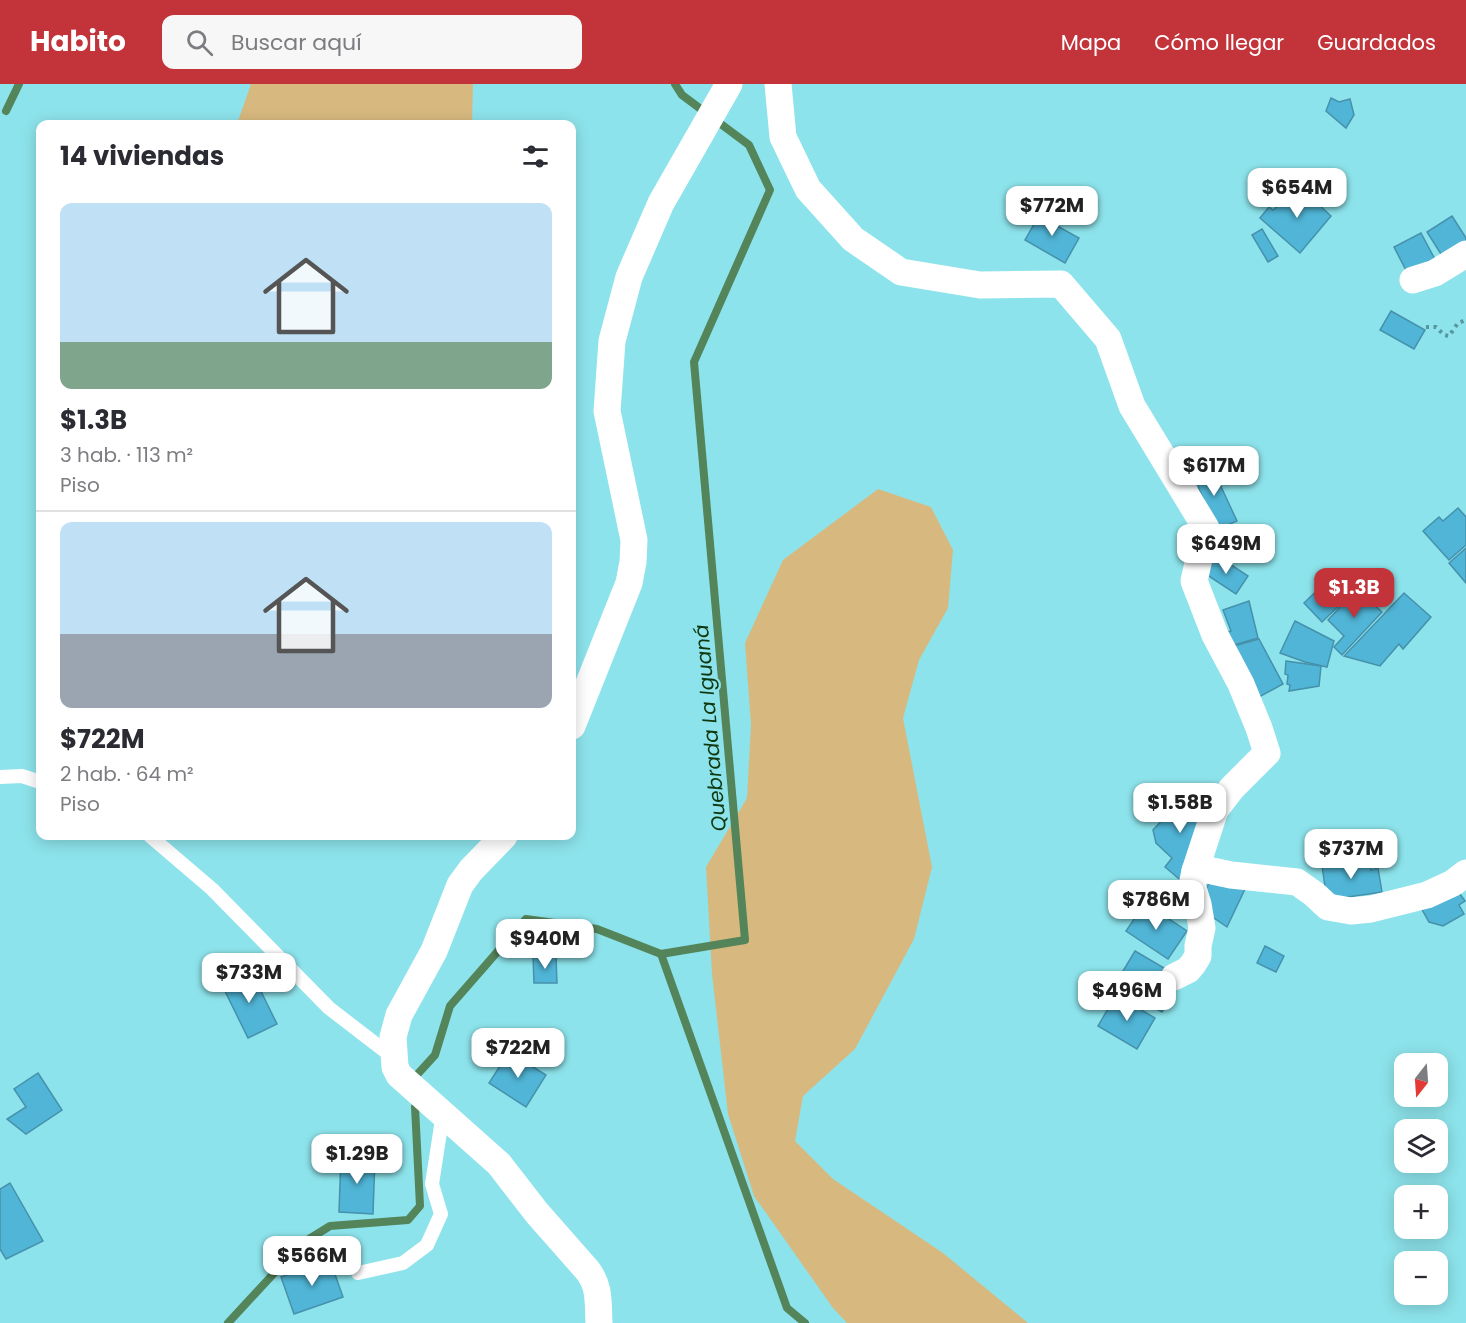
<!DOCTYPE html>
<html lang="es">
<meta charset="utf-8">
<style>
body{margin:0;font-family:Poppins,sans-serif;background:#f7f7f7;color:#2b2b33;height:100vh;display:flex;flex-direction:column;font-size:22px;white-space:nowrap}
*{box-sizing:border-box;margin:0}
p{font-size:20px;color:#7c7c81}
.icon{flex:none;width:33px;height:33px;fill:none;stroke:currentColor;stroke-width:2;stroke-linecap:round;stroke-linejoin:round}
.map{position:relative;flex:1;overflow:hidden}
.panel{position:absolute;left:36px;top:36px;width:540px;height:720px;display:flex;flex-direction:column;background:#fff;border-radius:12px;box-shadow:0 3px 15px #0003}
.panel>*{flex:none}
.needle{width:39px;rotate:197deg}
.tools{position:absolute;left:1394px;top:969px;display:grid;gap:12px}
.tools a{display:grid;place-items:center;width:54px;height:54px;border-radius:12px;background:#fff;box-shadow:0 3px 15px #0003;font-size:30px}
.price{position:absolute;translate:-50% -51px;padding:0 14px;border-radius:12px;background:#fff;color:#222;font-size:20px;line-height:39px;filter:drop-shadow(0 2px 3px #0008)}
.price::after{content:'';position:absolute;left:50%;top:36px;width:18px;height:14px;margin-left:-9px;background:inherit;clip-path:polygon(0 0,100% 0,50% 100%)}
.price.on{background:#c2333a;color:#fff}
ul{padding:0;list-style:none}
li{display:grid;align-content:center;gap:12px;height:318px;padding:0 24px}
li+li{border-top:2px solid #e1e1e2}
li span{display:grid;place-items:center;height:186px;border-radius:12px;color:#555}
li>.icon{margin-inline-start:auto}
span .icon{width:108px;height:108px;fill:#fffc;stroke-width:1}
li b{font-size:26px}
h2{display:flex;justify-content:space-between;align-items:center;height:72px;padding:0 24px;font-size:26px}
header{display:flex;align-items:center;gap:36px;box-sizing:border-box;height:84px;padding:0 30px;background:#c2333a;color:#fff}
header strong{font-size:28px}
nav{display:flex;gap:33px;margin-inline-start:auto;font-size:21px}
.search{width:420px;height:54px;background:#f7f7f7;display:flex;align-items:center;gap:15px;box-sizing:border-box;padding:0 21px;border-radius:12px;color:#7c7c81;font-size:22px}
.map>svg:first-child{display:block}
.green{fill:#d7b97f}
.lines{fill:none;stroke-linecap:round;stroke-linejoin:round}
.stream{stroke:#54845a;stroke-width:8}
.building{fill:#50b5d6;stroke:#4691ab;stroke-width:1.5}
.path{stroke:#57969c;stroke-width:4;stroke-dasharray:3 4.5;stroke-linecap:butt}
.service{stroke:#fff;stroke-width:14}
.minor{stroke:#fff;stroke-width:27}
.labels{text-anchor:middle;dominant-baseline:central;stroke-width:4.5;stroke-linejoin:round;paint-order:stroke}
.water-label{font-size:20px;font-style:italic;fill:#0f380f;stroke:#8de3eb}
</style>
<header>
<strong>Habito</strong>
<div class="search"><svg class="icon" aria-label="search" viewBox="0 0 24 24"><circle cx="10" cy="10" r="6"/><path d="M15 15l6 6"/></svg>Buscar aquí</div>
<nav><a>Mapa</a><a>Cómo llegar</a><a>Guardados</a></nav>
</header>
<div class="map">
<svg width="1466" height="1239" viewBox="0 0 1466 1239">
<rect width="100%" height="100%" fill="#8de3eb"/>
<g class="green">
<polygon points="251,0 473,0 472,40 237,40"/>
<polygon points="878,405 931,423 953,466 948,524 919,576 903,634 932,783 914,855 855,965 803,1012 795,1057 833,1095 943,1169 1028,1239 847,1239 833,1224 754,1112 728,1030 712,890 706,783 747,714 751,641 745,559 783,476"/>
</g>
<g class="lines">
<g class="stream">
<polyline points="675,0 682,11 749,61 770,106 694,278 745,856 661,870 787,1224 805,1239"/>
<polyline points="6,27 19,0"/>
<polyline points="414,994 435,971 450,922 526,835 597,845 661,870"/>
<polyline points="228,1239 301,1160 330,1142 408,1136 420,1122 415,1023"/>
</g>
</g>
<g class="building">
<polygon points="1331,14 1339,18 1350,15 1354,31 1346,44 1326,27"/>
<polygon points="1299,102 1331,132 1300,169 1260,134 1269,123 1273,126"/>
<polygon points="1045,121 1056,128 1050,138 1079,154 1065,179 1025,156"/>
<polygon points="1452,132 1466,154 1466,165 1446,178 1427,148"/>
<polygon points="1262,145 1278,172 1268,178 1252,151"/>
<polygon points="1421,149 1438,181 1410,194 1394,163"/>
<polygon points="1391,227 1425,246 1414,265 1380,246"/>
<polygon points="1209,377 1237,437 1217,446 1199,405 1195,387"/>
<polygon points="1458,424 1466,433 1466,461 1449,476 1423,447 1439,433 1443,437"/>
<polygon points="1466,464 1466,499 1449,479"/>
<polygon points="1216,471 1248,492 1236,510 1204,489"/>
<polygon points="1329,495 1347,514 1322,538 1304,519"/>
<polygon points="1357,505 1382,528 1342,571 1334,563 1344,552 1328,536"/>
<polygon points="1404,509 1431,533 1403,565 1399,560 1380,582 1344,572"/>
<polygon points="1249,517 1258,554 1227,563 1221,550 1231,547 1223,526"/>
<polygon points="1295,537 1334,557 1327,583 1305,578 1280,569"/>
<polygon points="1259,555 1283,600 1259,613 1227,564"/>
<polygon points="1286,577 1321,582 1319,602 1289,607 1290,601 1287,600 1288,591 1285,590"/>
<polygon points="1168,711 1188,725 1190,722 1210,728 1184,799 1165,783 1172,774 1156,759 1153,746 1166,732 1155,723"/>
<polygon points="1369,775 1371,786 1378,784 1382,808 1327,816 1322,782"/>
<polygon points="1214,788 1245,805 1227,843 1211,832 1204,810"/>
<polygon points="1455,803 1465,817 1459,821 1464,830 1443,842 1429,838 1420,822"/>
<polygon points="1145,819 1187,847 1168,875 1126,847"/>
<polygon points="1265,862 1284,872 1276,888 1257,879"/>
<polygon points="1135,867 1164,884 1157,895 1175,906 1162,928 1114,902"/>
<polygon points="533,872 556,872 557,899 534,899"/>
<polygon points="250,885 277,940 248,954 221,899"/>
<polygon points="1116,911 1155,934 1137,965 1098,942"/>
<polygon points="509,968 546,991 526,1023 489,999"/>
<polygon points="38,989 62,1026 26,1050 7,1035 26,1023 14,1005"/>
<polygon points="341,1072 375,1074 373,1130 339,1128"/>
<polygon points="10,1099 43,1157 6,1175 0,1165 0,1105"/>
<polygon points="330,1176 343,1213 294,1230 281,1193"/>
</g>
<g class="lines">
<polyline class="path" points="1426,243 1436,243 1444,251 1449,252 1458,239 1466,236"/>
<g class="service">
<polyline points="0,693 22,692 40,698"/>
<polyline points="150,752 212,805 329,924 394,974"/>
<polyline points="358,1189 403,1179 427,1161 441,1130 432,1100 443,1029"/>
</g>
<g class="minor">
<polyline points="778,0 783,53 808,105 853,155 901,188 980,201 1061,200 1108,255 1132,322 1206,444 1194,497 1215,551 1241,600 1259,644 1267,669 1232,704 1215,726 1195,787"/>
<polyline points="1413,196 1435,189 1466,170"/>
<polyline points="572,642 629,499 633,478 634,456 607,327 612,257 629,193 661,119 729,0"/>
<path d="M504 752 471 786 460 801 434 867 399 931 393 953 395 983 399 991 499 1080 537 1129 588 1187C600 1203 598 1219 599 1239"/>
<polyline points="1174,893 1188,886 1193,880 1198,872 1198,862 1202,844 1198,820 1192,801 1195,787 1203,785 1231,791 1297,798 1314,810 1328,823 1351,827 1371,825 1427,811 1453,799 1466,789"/>
</g>
</g>
<g class="labels">
<g class="water-label">
<text transform="translate(710 644) rotate(-95)">Quebrada La Iguaná</text>
</g>
</g>
</svg>
<div class="tools">
<a><svg class="needle" viewBox="-14 -14 28 28"><path d="M0-13l5 13h-10z" fill="#e53935"/><path d="M0 13l5-13h-10z" fill="#7c7c81"/></svg></a>
<a><svg class="icon" aria-label="layers" viewBox="0 0 24 24"><path d="M12 4l9 5-9 5-9-5zM3 14l9 5 9-5"/></svg></a>
<a>+</a>
<a>−</a>
</div>
<b class="price" style="left:1297px;top:135px">$654M</b>
<b class="price" style="left:1052px;top:153px">$772M</b>
<b class="price" style="left:1214px;top:413px">$617M</b>
<b class="price" style="left:1226px;top:491px">$649M</b>
<b class="price on" style="left:1354px;top:535px">$1.3B</b>
<b class="price" style="left:1180px;top:750px">$1.58B</b>
<b class="price" style="left:1351px;top:796px">$737M</b>
<b class="price" style="left:1156px;top:847px">$786M</b>
<b class="price" style="left:545px;top:886px">$940M</b>
<b class="price" style="left:249px;top:920px">$733M</b>
<b class="price" style="left:1127px;top:938px">$496M</b>
<b class="price" style="left:518px;top:995px">$722M</b>
<b class="price" style="left:357px;top:1101px">$1.29B</b>
<b class="price" style="left:312px;top:1203px">$566M</b>
<section class="panel">
<h2>14 viviendas<svg class="icon" aria-label="filters" viewBox="0 0 24 24"><path d="M4 7h16M4 17h16"/><circle cx="9" cy="7" r="2"/><circle cx="15" cy="17" r="2"/></svg></h2>
<ul>
<li><span style="background:linear-gradient(#bfe0f5 75%,#7fa58c 0)"><svg class="icon" aria-label="home" viewBox="0 0 24 24"><path d="M3 11l9-7 9 7M6 9v11h12V9"/></svg></span><div><b>$1.3B</b><p>3 hab. · 113 m²</p><p>Piso</p></div></li>
<li><span style="background:linear-gradient(#bfe0f5 60%,#9aa5b1 0)"><svg class="icon" aria-label="home" viewBox="0 0 24 24"><path d="M3 11l9-7 9 7M6 9v11h12V9"/></svg></span><div><b>$722M</b><p>2 hab. · 64 m²</p><p>Piso</p></div></li>
</ul>
</section>
</div>
